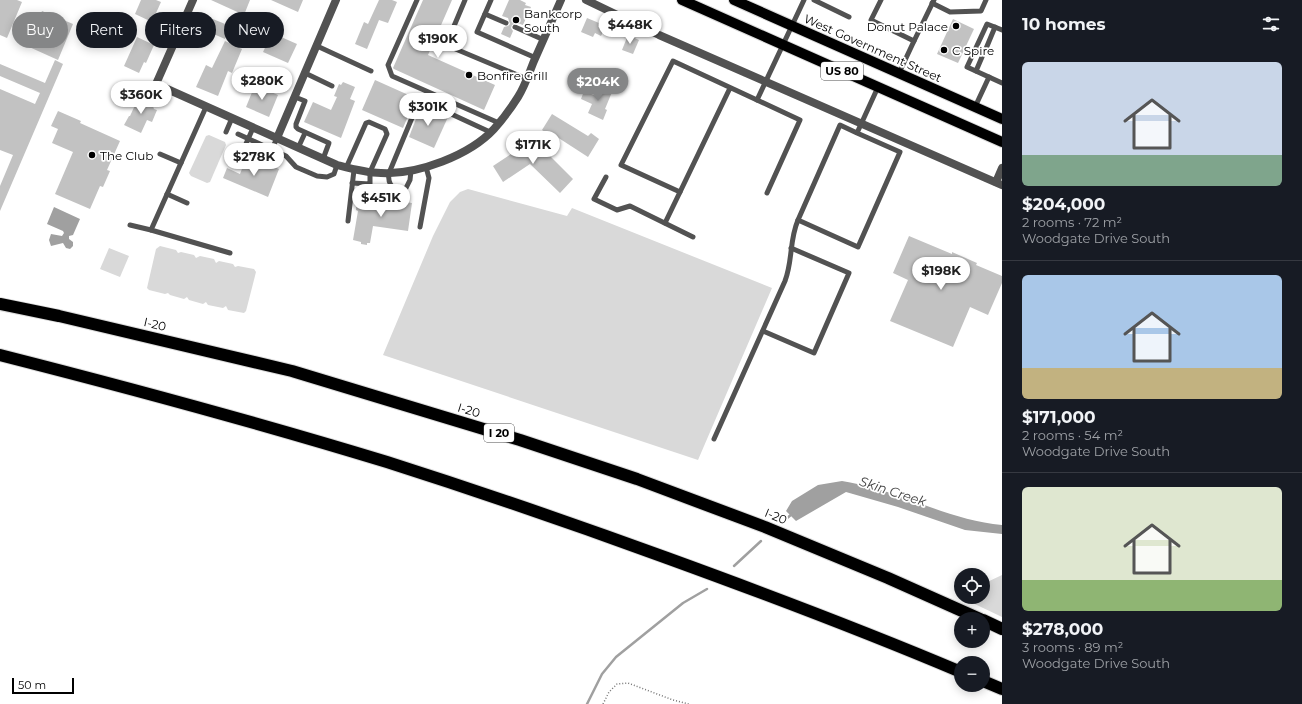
<!DOCTYPE html>
<meta charset="utf-8">
<style>
body{margin:0;font-family:Montserrat,sans-serif;background:#20242c;color:#f1f3f6;height:100vh;display:flex;flex-direction:column;font-size:15px;white-space:nowrap}
*{box-sizing:border-box;margin:0}
p{font-size:13px;color:#9ea1a6}
.icon{flex:none;width:22px;height:22px;fill:none;stroke:currentColor;stroke-width:2;stroke-linecap:round;stroke-linejoin:round}
.map{position:relative;flex:1;overflow:hidden}
.panel{display:flex;flex-direction:column;background:#171b24;width:300px}
.panel>*{flex:none}
.top-card{position:absolute;left:12px;top:12px;width:380px;height:36px;display:flex;gap:8px}
.buttons{position:absolute;left:954px;top:568px;display:grid;gap:8px}
.buttons a{display:grid;place-items:center;width:36px;height:36px;border-radius:50%;background:#171b24;box-shadow:0 2px 10px #0003;font-size:20px}
.scale{position:absolute;left:12px;bottom:10px;width:62px;box-sizing:border-box;padding-left:4px;border:2px solid #000;border-top:0;font-size:11px;line-height:14px;white-space:nowrap;color:#000;-webkit-text-stroke:3px #fff;paint-order:stroke}
.price{position:absolute;translate:-50% -34px;padding:0 9px;border-radius:14px;background:#fff;color:#222;font-size:13px;line-height:26px;filter:drop-shadow(0 1px 2px #0008)}
.price::after{content:'';position:absolute;left:50%;top:24px;width:12px;height:9px;margin-left:-6px;background:inherit;clip-path:polygon(0 0,100% 0,50% 100%)}
.price.current{background:#858687;color:#fff}
ul{padding:0;list-style:none}
li{display:grid;align-content:center;gap:8px;height:212px;padding:0 20px}
li+li{border-top:1px solid #363941}
li span{display:grid;place-items:center;height:124px;border-radius:6px;color:#555}
li>.icon{margin-inline-start:auto}
span .icon{width:72px;height:72px;fill:#fffc;stroke-width:1}
li b{font-size:17px}
h2{display:flex;justify-content:space-between;align-items:center;height:48px;padding:0 20px;font-size:17px}
.pill{padding:0 14px;border-radius:18px;background:#171b24;box-shadow:0 2px 10px #0003;font-size:14px;line-height:36px}
.pill.current{background:#858687;color:#fff}
main{display:flex;flex:1;min-height:0}
.map>svg:first-child{display:block}
.green{fill:#d9d9d9}
.water{fill:#a0a0a0}
.lines{fill:none;stroke-linecap:round;stroke-linejoin:round}
.stream{stroke:#a0a0a0;stroke-width:2.5}
.building{fill:#c2c2c2}
.primary-casing{stroke:#dbdbdb;stroke-width:12}
.motorway-casing{stroke:#dbdbdb;stroke-width:14}
.path{stroke:#747474;stroke-width:1.5;stroke-dasharray:1 2;stroke-linecap:butt}
.service{stroke:#525252;stroke-width:5}
.minor{stroke:#525252;stroke-width:8}
.primary{stroke:#000;stroke-width:10}
.motorway{stroke:#000;stroke-width:12}
.poi-dot{fill:#000;stroke:#fff;stroke-width:1.5}
.labels{text-anchor:middle;dominant-baseline:central;stroke-width:3.5;stroke-linejoin:round;paint-order:stroke}
.shield{fill:#fff;stroke:#4c4c4c;stroke-width:1}
.shield-label{font-size:11px;font-weight:bold;fill:#000}
.poi-label{font-size:12px;fill:#000;stroke:#fff;text-anchor:start}
.street-label{font-size:12px;fill:#000;stroke:#fff}
.water-label{font-size:13px;font-style:italic;fill:#414141;stroke:#fff}
</style>
<main>
<div class="map">
<svg width="1002" height="704" viewBox="0 0 1002 704">
<rect width="100%" height="100%" fill="#fff"/>
<g class="green">
<polygon points="209,135 225,142 226,145 210,182 207,183 191,176 189,173 206,136"/>
<polygon points="468,189 567,216 572,208 772,288 698,460 383,355 433,236 450,202 460,192"/>
<polygon points="160,246 176,250 178,253 181,252 194,255 196,258 200,256 214,259 216,263 219,261 233,264 235,267 238,266 254,269 256,272 246,311 244,313 228,310 226,306 223,308 208,305 206,302 203,304 189,300 187,297 184,299 170,295 168,293 165,294 149,290 147,288 156,249"/>
<polygon points="109,248 129,256 120,277 100,269"/>
<polygon points="1002,575 1002,617 958,596 961,594 961,597 983,597 983,584"/>
</g>
<g class="water">
<polygon points="54,207 80,219 73,235 69,236 69,239 73,242 73,246 70,249 66,248 63,243 51,246 49,240 51,234 62,236 64,233 63,231 47,224"/>
<path d="M842 481C853 483 864 485 875 488 918 501 958 521 1002 525V534L965 530 898 507 846 492 796 521 786 511 792 501 818 485Z"/>
</g>
<g class="lines">
<g class="stream">
<polyline points="786,519 792,514"/>
<polyline points="734,566 761,541"/>
<polyline points="587,704 602,674 616,657 683,603 707,589"/>
</g>
</g>
<g class="building">
<polygon points="0,0 17,0 22,2 7,38 0,35"/>
<polygon points="141,0 156,0 161,2 152,22 135,14"/>
<polygon points="211,0 250,0 244,15"/>
<polygon points="271,0 303,0 298,12"/>
<polygon points="379,0 392,0 397,2 388,23 379,20 367,49 355,44 364,22 368,24"/>
<polygon points="423,0 452,0 428,55 495,85 484,110 394,69 393,68"/>
<polygon points="509,0 520,0 526,3 525,5 531,7 523,25 517,23 512,25 511,28 513,31 510,38 501,34 504,27 508,26 510,24 508,18 502,16"/>
<polygon points="42,11 73,24 58,60 27,46"/>
<polygon points="208,17 230,26 225,39 202,29"/>
<polygon points="587,18 599,23 598,27 604,30 601,36 595,33 593,37 581,32"/>
<polygon points="953,19 974,29 958,63 937,54"/>
<polygon points="272,33 297,44 288,63 263,52"/>
<polygon points="628,35 639,40 633,54 622,50"/>
<polygon points="137,37 154,45 146,63 144,62 139,73 124,66"/>
<polygon points="225,41 242,49 232,73 228,71 218,96 196,87 206,65 212,68"/>
<polygon points="55,60 63,64 0,211 0,186 13,155 0,150 0,89 35,104 40,93 0,76 0,64 45,83"/>
<polygon points="375,80 413,97 412,101 414,102 403,128 362,110"/>
<polygon points="343,82 355,87 350,99 355,101 341,138 304,122 313,102 331,110 337,97 334,96 339,84 341,85"/>
<polygon points="255,85 278,95 269,117 246,107"/>
<polygon points="600,87 612,92 605,109 607,110 603,120 588,113 592,104 581,99 584,91 596,96"/>
<polygon points="150,98 154,109 157,110 152,122 147,120 141,133 124,125 129,116 130,116 137,101 140,102"/>
<polygon points="421,106 448,117 434,148 409,137"/>
<polygon points="58,111 81,121 80,123 120,141 107,170 110,171 103,187 100,186 90,209 55,194 73,152 52,143 58,129 51,126"/>
<polygon points="552,114 588,136 591,133 599,139 588,157 554,135 553,137 542,130"/>
<polygon points="529,135 573,179 560,193 530,164 503,182 493,166 517,150 515,149"/>
<polygon points="251,157 279,169 268,197 223,178 227,168 240,174 245,161 248,163"/>
<polygon points="357,199 369,201 368,203 382,205 382,200 385,201 386,199 412,203 408,231 373,226 370,243 367,243 367,245 361,244 361,242 353,240 358,211 356,210"/>
<polygon points="909,236 952,254 952,252 977,263 976,265 1002,276 1002,283 988,315 970,307 953,347 890,321 908,280 893,273"/>
</g>
<g class="lines">
<g class="primary-casing">
<g id="primary">
<polyline points="682,0 1002,142"/>
<polyline points="734,0 1002,119"/>
</g>
</g>
<g class="motorway-casing">
<g id="motorway">
<polyline points="0,304 59,316 292,371 520,440 637,479 765,527 888,578 980,619"/>
<path d="M0 355C130 388 259 423 387 462 481 492 574 524 667 558 766 594 864 631 961 672"/>
<polyline points="983,620 1002,629"/>
<polyline points="983,681 1002,689"/>
</g>
</g>
<polyline class="path" points="603,704 609,692 617,684 628,683 673,700 689,704"/>
<g class="service">
<polyline points="417,0 388,65 392,76 499,123"/>
<polyline points="465,0 446,45 527,79"/>
<polyline points="491,0 477,32 536,58"/>
<polyline points="814,0 849,17"/>
<polyline points="881,0 871,20 914,41 934,0"/>
<polyline points="932,3 950,12 981,11 986,0"/>
<polyline points="485,14 506,23"/>
<polyline points="515,27 544,40"/>
<polyline points="1002,30 987,24 967,67 1002,83"/>
<polyline points="317,46 371,71"/>
<polyline points="985,51 995,27"/>
<polyline points="976,71 982,57"/>
<polyline points="305,73 332,86"/>
<polyline points="899,73 914,41"/>
<polyline points="730,88 680,192 621,165 673,61 757,100 804,0"/>
<polyline points="295,97 305,101 296,124 296,127 298,129 329,143 323,159"/>
<polyline points="757,100 800,120 767,193"/>
<polyline points="206,107 151,230 230,253"/>
<polyline points="975,107 989,77"/>
<polyline points="226,132 232,118"/>
<polyline points="857,133 900,152 858,247 798,220 840,125 857,133 878,87"/>
<polyline points="238,134 286,156 296,167 317,176 327,177 334,174 337,165"/>
<polyline points="298,148 305,133"/>
<polyline points="272,149 277,138"/>
<polyline points="160,154 181,163"/>
<polyline points="237,164 253,128"/>
<polyline points="346,168 366,123 369,122 385,129 387,134 370,172 370,184 352,183"/>
<path d="M411 171 410 180 406 188C395 193 387 185 389 173L419 101 421 100 490 132"/>
<polyline points="606,177 594,199 617,210 630,206 693,237"/>
<polyline points="167,194 187,203"/>
<polyline points="348,221 354,170"/>
<polyline points="665,223 680,192"/>
<polyline points="130,225 151,230"/>
<polyline points="420,227 429,178 426,167"/>
<polyline points="763,331 814,353 849,273 791,248"/>
<path d="M714 439 785 281C793 260 789 241 798 220"/>
</g>
<g class="minor">
<path d="M193 0 156 84 337 165C352 169 366 173 381 173 418 175 470 155 494 129 503 119 511 108 518 97 525 86 529 73 534 61 543 41 552 20 561 0"/>
<polyline points="586,0 659,35 1002,185"/>
<polyline points="277,138 336,0"/>
<polyline points="996,182 1002,168"/>
</g>
<use href="#primary" class="primary"/>
<use href="#motorway" class="motorway"/>
</g>
<g class="poi-dot">
<circle cx="516" cy="20" r="4"/>
<circle cx="956" cy="26" r="4"/>
<circle cx="944" cy="50" r="4"/>
<circle cx="469" cy="75" r="4"/>
<circle cx="92" cy="155" r="4"/>
</g>
<g class="labels">
<g class="shield">
<rect x="821" y="62" width="42" height="18" rx="3"/>
<rect x="484" y="424" width="30" height="18" rx="3"/>
</g>
<g class="shield-label">
<text x="842" y="71">US 80</text>
<text x="499" y="433">I 20</text>
</g>
<g class="poi-label">
<text x="524" y="13">Bankcorp<tspan x="524" dy="14">South</tspan></text>
<text x="948" y="26" text-anchor="end">Donut Palace</text>
<text x="952" y="50">C Spire</text>
<text x="477" y="75">Bonfire Grill</text>
<text x="100" y="155">The Club</text>
</g>
<g class="street-label">
<text transform="translate(873 48) rotate(24)">West Government Street</text>
<text transform="translate(155 324) rotate(13)">I-20</text>
<text transform="translate(469 410) rotate(17)">I-20</text>
<text transform="translate(776 516) rotate(22)">I-20</text>
</g>
<g class="water-label">
<text transform="translate(893 491) rotate(18)">Skin Creek</text>
</g>
</g>
</svg>
<div class="buttons">
<a><svg class="icon" aria-label="locate" viewBox="0 0 24 24"><circle cx="12" cy="12" r="6"/><path d="M12 2v4M12 18v4M2 12h4M18 12h4"/></svg></a>
<a>+</a>
<a>−</a>
</div>
<div class="scale">50 m</div>
<b class="price" style="left:630px;top:45px">$448K</b>
<b class="price" style="left:438px;top:59px">$190K</b>
<b class="price" style="left:262px;top:101px">$280K</b>
<b class="price current" style="left:598px;top:102px">$204K</b>
<b class="price" style="left:141px;top:115px">$360K</b>
<b class="price" style="left:428px;top:127px">$301K</b>
<b class="price" style="left:533px;top:165px">$171K</b>
<b class="price" style="left:254px;top:177px">$278K</b>
<b class="price" style="left:381px;top:218px">$451K</b>
<b class="price" style="left:941px;top:291px">$198K</b>
<div class="top-card">
<a class="pill current">Buy</a>
<a class="pill">Rent</a>
<a class="pill">Filters</a>
<a class="pill">New</a>
</div>
</div>
<section class="panel">
<h2>10 homes<svg class="icon" aria-label="filters" viewBox="0 0 24 24"><path d="M4 7h16M4 17h16"/><circle cx="9" cy="7" r="2"/><circle cx="15" cy="17" r="2"/></svg></h2>
<ul>
<li><span style="background:linear-gradient(#c9d6e8 75%,#7fa58c 0)"><svg class="icon" aria-label="home" viewBox="0 0 24 24"><path d="M3 11l9-7 9 7M6 9v11h12V9"/></svg></span><div><b>$204,000</b><p>2 rooms · 72 m²</p><p>Woodgate Drive South</p></div></li>
<li><span style="background:linear-gradient(#a9c7e8 75%,#c2b280 0)"><svg class="icon" aria-label="home" viewBox="0 0 24 24"><path d="M3 11l9-7 9 7M6 9v11h12V9"/></svg></span><div><b>$171,000</b><p>2 rooms · 54 m²</p><p>Woodgate Drive South</p></div></li>
<li><span style="background:linear-gradient(#dfe7d0 75%,#8fb573 0)"><svg class="icon" aria-label="home" viewBox="0 0 24 24"><path d="M3 11l9-7 9 7M6 9v11h12V9"/></svg></span><div><b>$278,000</b><p>3 rooms · 89 m²</p><p>Woodgate Drive South</p></div></li>
</ul>
</section>
</main>
